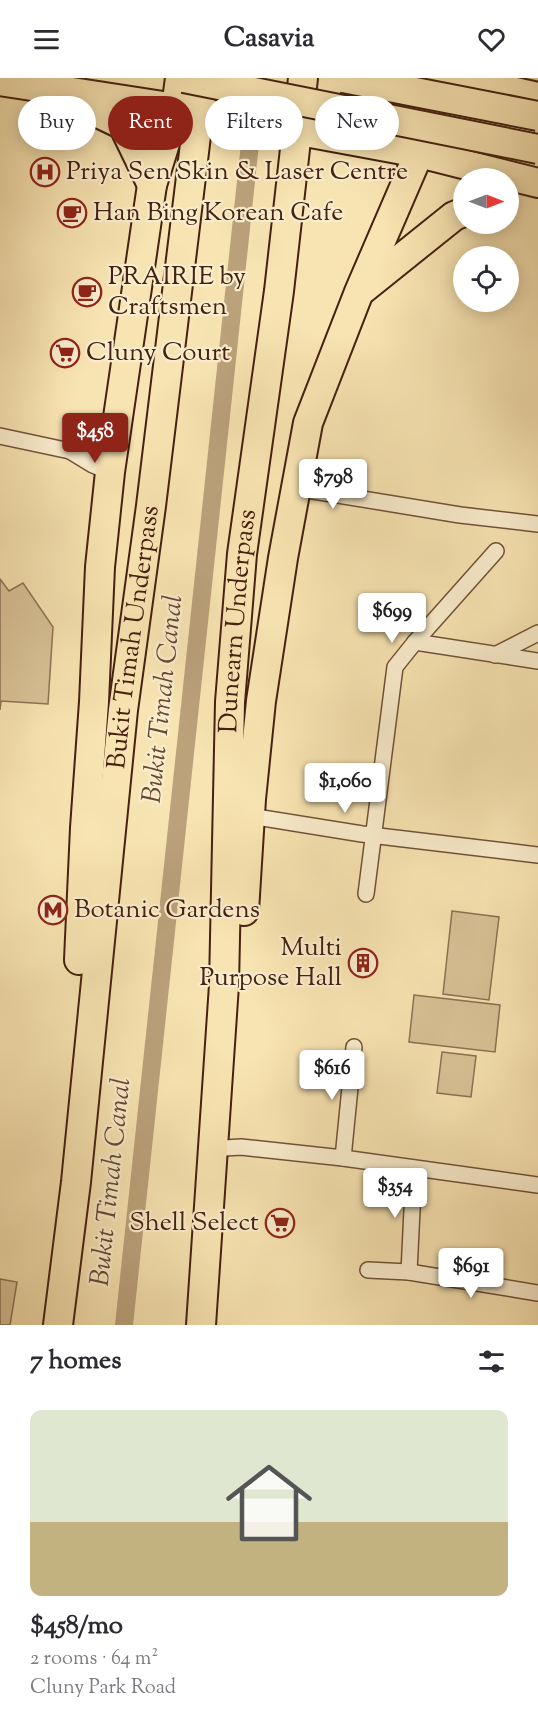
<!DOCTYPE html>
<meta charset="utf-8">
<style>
body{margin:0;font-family:"Sorts Mill Goudy",serif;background:#f7f7f7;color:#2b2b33;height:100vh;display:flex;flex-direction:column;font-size:22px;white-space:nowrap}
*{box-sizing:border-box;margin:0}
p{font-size:20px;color:#7c7c81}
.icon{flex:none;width:33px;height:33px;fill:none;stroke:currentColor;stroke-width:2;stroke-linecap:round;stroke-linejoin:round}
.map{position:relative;height:1247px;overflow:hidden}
.details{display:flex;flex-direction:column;background:#fff;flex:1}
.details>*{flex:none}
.hud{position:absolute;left:18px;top:18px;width:502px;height:54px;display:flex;gap:12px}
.needle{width:39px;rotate:90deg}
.fabs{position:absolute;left:453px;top:90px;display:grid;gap:12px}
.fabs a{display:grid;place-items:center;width:66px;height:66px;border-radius:50%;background:#fff;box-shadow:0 3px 15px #0003;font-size:30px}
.price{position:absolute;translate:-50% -51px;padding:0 14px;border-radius:6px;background:#fff;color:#222;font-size:20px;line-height:39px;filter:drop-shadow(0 2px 3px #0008)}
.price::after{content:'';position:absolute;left:50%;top:36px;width:18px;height:14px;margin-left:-9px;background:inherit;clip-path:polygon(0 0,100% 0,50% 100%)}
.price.current{background:#8f2418;color:#fff}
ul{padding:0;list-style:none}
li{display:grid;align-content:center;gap:12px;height:318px;padding:0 30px}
li span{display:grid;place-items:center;height:186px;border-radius:12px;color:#555}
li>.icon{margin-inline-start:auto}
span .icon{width:108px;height:108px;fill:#fffc;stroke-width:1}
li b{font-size:26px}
h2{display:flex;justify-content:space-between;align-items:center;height:72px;padding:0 30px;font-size:26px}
.chip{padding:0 21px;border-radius:27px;background:#fff;box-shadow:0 3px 15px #0003;font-size:21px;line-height:54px}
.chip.current{background:#8f2418;color:#fff}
header{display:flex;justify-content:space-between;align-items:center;height:78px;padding:0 30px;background:#fff;font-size:27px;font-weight:700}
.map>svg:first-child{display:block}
.green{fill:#d9c397;stroke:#8e7254;stroke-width:1.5}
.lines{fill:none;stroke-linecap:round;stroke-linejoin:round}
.canal{stroke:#bba27b;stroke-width:18}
.street-casing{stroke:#715239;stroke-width:18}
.highway-casing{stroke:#442111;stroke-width:32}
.street{stroke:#faedcd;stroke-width:15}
.highway{stroke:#f8e4b2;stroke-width:28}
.highway-bridge-casing{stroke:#442111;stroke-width:32;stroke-linecap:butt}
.highway-bridge{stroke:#f8e4b2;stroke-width:28}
.labels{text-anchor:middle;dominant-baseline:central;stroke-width:4.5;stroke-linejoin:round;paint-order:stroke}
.poi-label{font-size:26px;fill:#442111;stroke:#faedcd;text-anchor:start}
.street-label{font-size:26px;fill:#442111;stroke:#faedcd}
.water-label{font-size:27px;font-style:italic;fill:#684831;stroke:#faedcd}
</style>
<header><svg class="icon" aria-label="menu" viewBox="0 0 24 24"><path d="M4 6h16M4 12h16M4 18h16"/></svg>Casavia<svg class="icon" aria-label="heart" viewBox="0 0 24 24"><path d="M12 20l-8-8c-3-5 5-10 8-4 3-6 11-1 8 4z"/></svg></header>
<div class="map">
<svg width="538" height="1247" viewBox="0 0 538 1247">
<rect width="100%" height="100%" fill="#f8e4b2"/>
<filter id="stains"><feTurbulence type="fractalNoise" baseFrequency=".00333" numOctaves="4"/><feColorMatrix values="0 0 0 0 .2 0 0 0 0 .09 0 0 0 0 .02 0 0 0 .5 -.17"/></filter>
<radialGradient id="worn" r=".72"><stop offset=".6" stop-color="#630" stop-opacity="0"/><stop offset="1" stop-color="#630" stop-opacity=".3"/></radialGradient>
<g class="green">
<polygon points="0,501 9,513 23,505 53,549 48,626 1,623 0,632"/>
<polygon points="452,833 499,839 489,922 443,916"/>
<polygon points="414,917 500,927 495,974 409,964"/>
<polygon points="442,974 476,978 471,1019 437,1015"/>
<polygon points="0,1201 17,1204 10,1247 0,1247"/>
</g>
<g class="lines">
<polyline class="canal" points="124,1247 257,0"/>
<g class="street-casing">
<g id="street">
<polyline points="0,358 70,373 93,387 110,394"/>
<polyline points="70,373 115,366"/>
<polyline points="295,410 460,437 538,446"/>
<polyline points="415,564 538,583"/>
<polyline points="495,577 538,555"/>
<polyline points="250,738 362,756 538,777"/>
<polyline points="366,816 395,589 415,564 496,473"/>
<polyline points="225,1070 241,1069 343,1080 538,1107"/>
<polyline points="343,1080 354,969"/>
<polyline points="368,1192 409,1194 538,1215"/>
<polyline points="409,1194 414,1090"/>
</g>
</g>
<g class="highway-casing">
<g id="highway">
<polyline points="453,0 538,19"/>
<polyline points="0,3 176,30 419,75 538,105"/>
<polyline points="71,22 123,47 152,107"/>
<polyline points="363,211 454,138 464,134"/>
<polyline points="244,833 251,721 261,623 283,480 308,345 359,214 419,75 435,0"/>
<polyline points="79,882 85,750 94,624 100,489 110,394 152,107 176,30 180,0"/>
<path id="s1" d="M58 1247 76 1104 123 632 151 428 203 0"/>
<path id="s2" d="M201 1247 224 907 230 624 242 476 279 213 303 0"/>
</g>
</g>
<use href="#street" class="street"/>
<use href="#highway" class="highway"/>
<g class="highway-bridge-casing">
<g id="highway-bridge">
<polyline points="184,0 538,71"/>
<polyline points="343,0 538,38"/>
</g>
</g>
<use href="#highway-bridge" class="highway-bridge"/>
</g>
<defs>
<g id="hospital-ring" transform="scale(1.5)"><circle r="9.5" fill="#faedcd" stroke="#8f2418" stroke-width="1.5"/><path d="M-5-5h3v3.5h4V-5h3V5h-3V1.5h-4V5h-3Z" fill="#8f2418"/></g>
<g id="cafe-ring" transform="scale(1.5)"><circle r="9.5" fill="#faedcd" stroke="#8f2418" stroke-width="1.5"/><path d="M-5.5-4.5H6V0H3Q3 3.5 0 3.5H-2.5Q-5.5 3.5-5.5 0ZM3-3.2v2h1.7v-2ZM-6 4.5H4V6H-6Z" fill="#8f2418"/></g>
<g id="supermarket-ring" transform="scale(1.5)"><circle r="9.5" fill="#faedcd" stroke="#8f2418" stroke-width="1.5"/><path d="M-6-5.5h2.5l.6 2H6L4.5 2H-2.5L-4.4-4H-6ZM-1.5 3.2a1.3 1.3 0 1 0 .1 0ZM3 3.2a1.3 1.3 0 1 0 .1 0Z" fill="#8f2418"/></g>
<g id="metro-ring" transform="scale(1.5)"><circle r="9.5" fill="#faedcd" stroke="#8f2418" stroke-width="1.5"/><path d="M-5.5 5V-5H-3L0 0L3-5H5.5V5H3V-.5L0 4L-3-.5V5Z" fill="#8f2418"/></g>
<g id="building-ring" transform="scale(1.5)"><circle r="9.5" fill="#faedcd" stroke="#8f2418" stroke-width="1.5"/><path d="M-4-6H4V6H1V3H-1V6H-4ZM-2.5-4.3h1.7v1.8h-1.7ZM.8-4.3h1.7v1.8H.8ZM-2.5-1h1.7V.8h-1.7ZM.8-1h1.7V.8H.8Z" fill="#8f2418"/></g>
</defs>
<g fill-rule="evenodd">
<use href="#hospital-ring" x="45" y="94"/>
<use href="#cafe-ring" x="72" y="135"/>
<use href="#cafe-ring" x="87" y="214"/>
<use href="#supermarket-ring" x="65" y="275"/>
<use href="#metro-ring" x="53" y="832"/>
<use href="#building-ring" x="363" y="885"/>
<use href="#supermarket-ring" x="280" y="1145"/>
</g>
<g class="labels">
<g class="poi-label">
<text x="66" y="94">Priya Sen Skin &amp; Laser Centre</text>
<text x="93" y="135">Han Bing Korean Cafe</text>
<text x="108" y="199">PRAIRIE by<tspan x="108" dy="30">Craftsmen</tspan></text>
<text x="86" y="275">Cluny Court</text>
<text x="74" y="832">Botanic Gardens</text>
<text x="342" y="870" text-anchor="end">Multi<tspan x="342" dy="30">Purpose Hall</tspan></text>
<text x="259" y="1145" text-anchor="end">Shell Select</text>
</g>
<g class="street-label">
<text stroke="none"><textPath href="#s2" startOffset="705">Dunearn Underpass</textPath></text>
<text stroke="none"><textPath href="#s1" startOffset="692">Bukit Timah Underpass</textPath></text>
</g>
<g class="water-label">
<text transform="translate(164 621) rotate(-84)">Bukit Timah Canal</text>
<text transform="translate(112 1104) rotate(-84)">Bukit Timah Canal</text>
</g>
</g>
<rect width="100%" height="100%" filter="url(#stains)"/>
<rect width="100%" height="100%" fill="url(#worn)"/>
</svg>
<div class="fabs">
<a><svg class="needle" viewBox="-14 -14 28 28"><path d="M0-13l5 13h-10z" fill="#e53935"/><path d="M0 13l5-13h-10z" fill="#7c7c81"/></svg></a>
<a><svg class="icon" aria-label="locate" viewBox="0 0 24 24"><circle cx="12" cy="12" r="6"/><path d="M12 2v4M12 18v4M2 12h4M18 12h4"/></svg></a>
</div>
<b class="price current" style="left:95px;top:386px">$458</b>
<b class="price" style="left:333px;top:432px">$798</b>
<b class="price" style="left:392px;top:566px">$699</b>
<b class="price" style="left:345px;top:736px">$1,060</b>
<b class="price" style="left:332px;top:1023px">$616</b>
<b class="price" style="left:395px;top:1141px">$354</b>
<b class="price" style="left:471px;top:1221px">$691</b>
<div class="hud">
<a class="chip">Buy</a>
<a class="chip current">Rent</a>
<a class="chip">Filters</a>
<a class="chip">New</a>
</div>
</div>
<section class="details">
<h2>7 homes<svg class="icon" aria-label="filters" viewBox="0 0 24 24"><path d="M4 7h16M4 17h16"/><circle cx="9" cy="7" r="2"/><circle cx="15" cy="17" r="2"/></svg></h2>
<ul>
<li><span style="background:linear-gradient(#dfe7d0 60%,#c2b280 0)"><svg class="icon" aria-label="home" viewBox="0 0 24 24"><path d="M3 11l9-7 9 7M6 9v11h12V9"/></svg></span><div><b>$458/mo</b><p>2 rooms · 64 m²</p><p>Cluny Park Road</p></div></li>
</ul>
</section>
